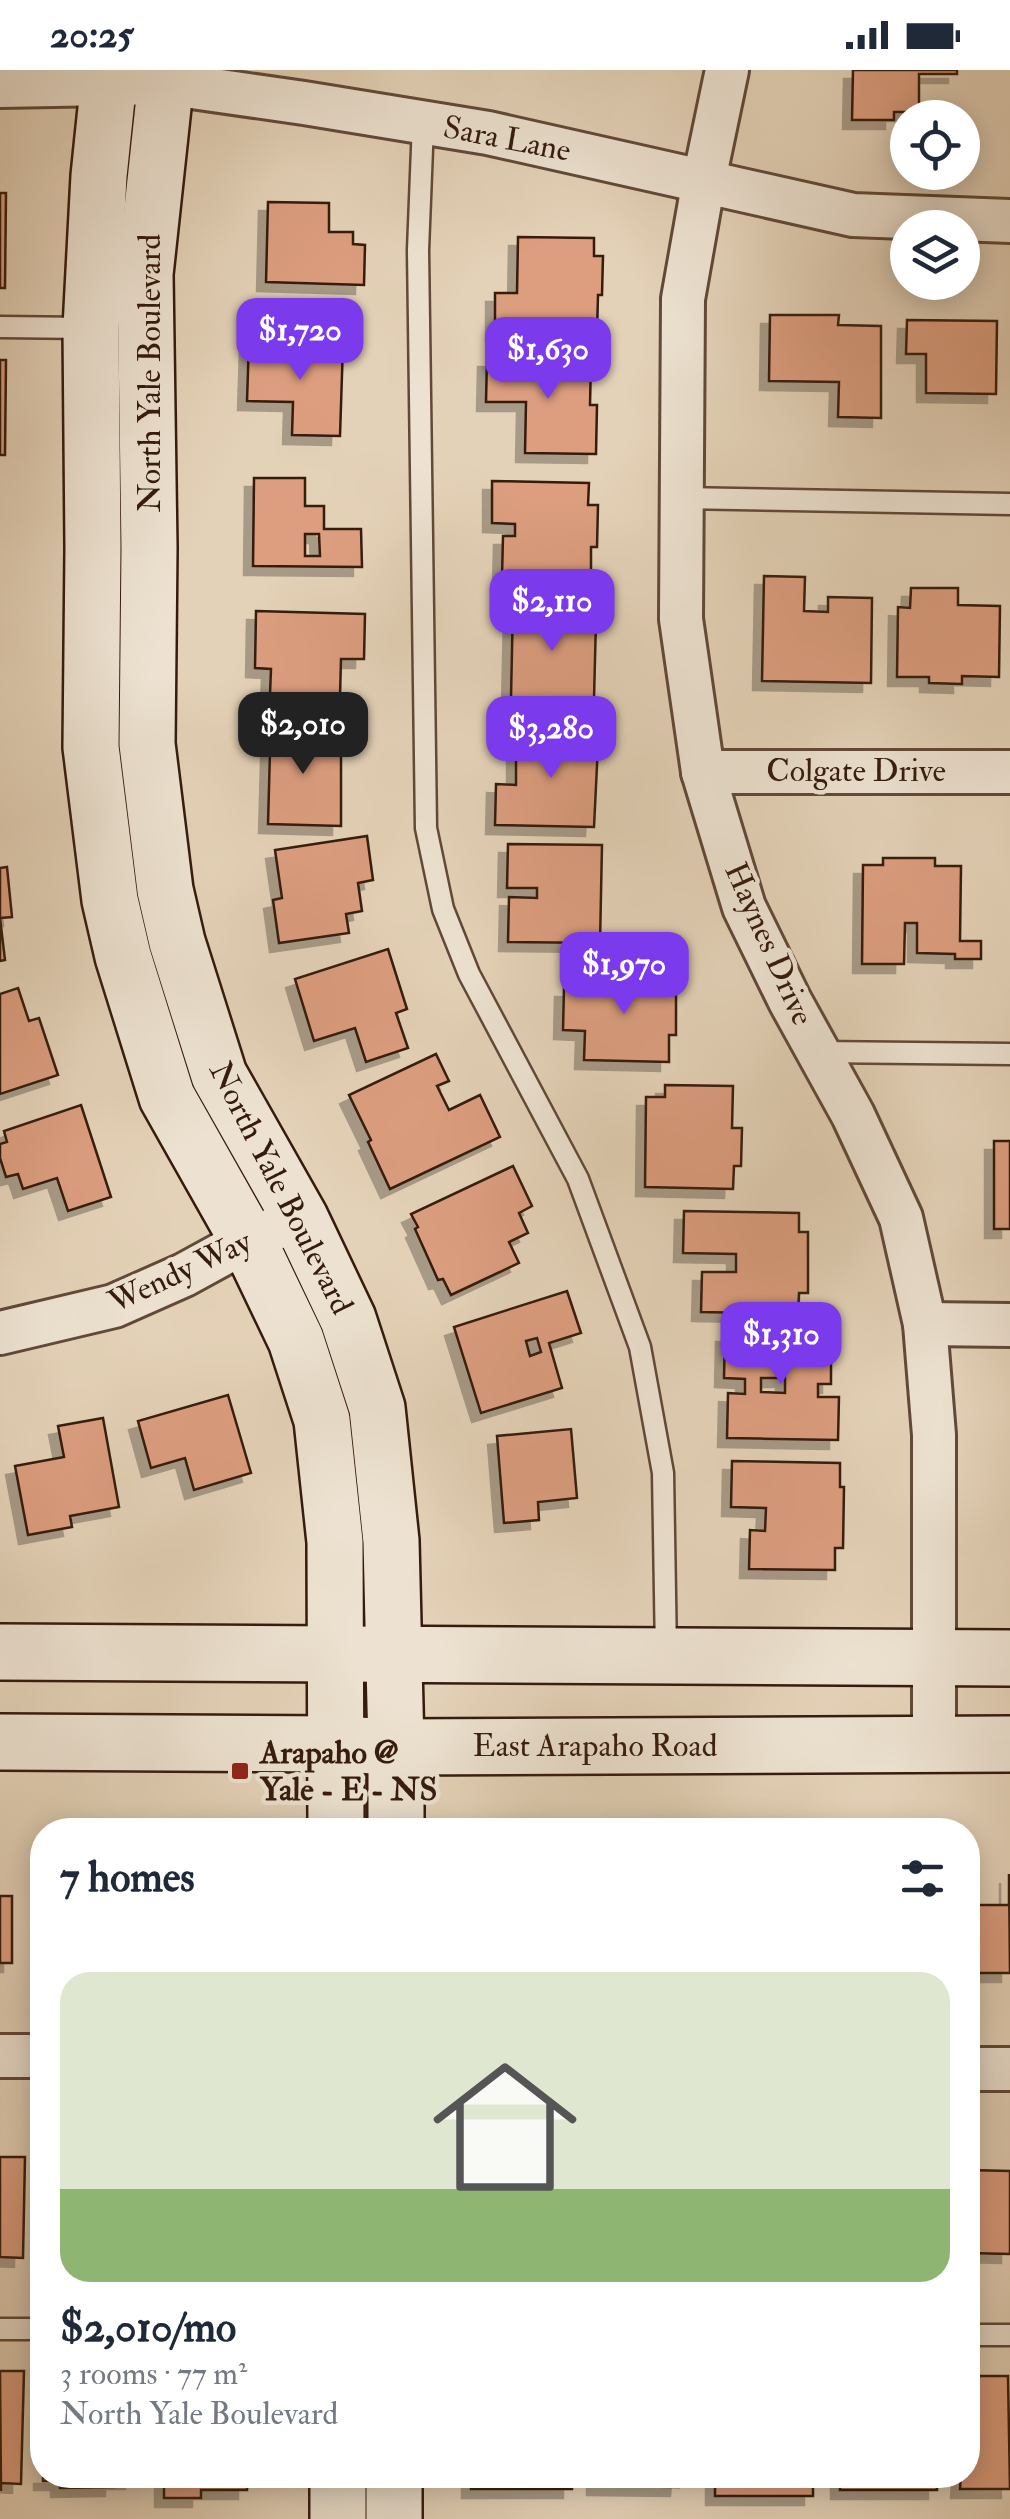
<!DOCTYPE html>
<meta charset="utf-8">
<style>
body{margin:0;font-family:"IM FELL Double Pica",serif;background:#f6f6f7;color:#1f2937;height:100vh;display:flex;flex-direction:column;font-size:38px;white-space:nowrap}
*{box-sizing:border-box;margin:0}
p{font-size:32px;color:#747a83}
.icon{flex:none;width:55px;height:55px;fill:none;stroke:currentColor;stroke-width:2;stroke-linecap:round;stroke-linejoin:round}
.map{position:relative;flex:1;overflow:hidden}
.sheet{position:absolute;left:30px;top:1748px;width:950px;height:670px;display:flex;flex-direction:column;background:#fff;border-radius:40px;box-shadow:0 5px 25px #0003}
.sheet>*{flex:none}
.controls{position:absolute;left:890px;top:30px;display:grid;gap:20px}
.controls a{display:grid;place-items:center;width:90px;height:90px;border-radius:50%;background:#fff;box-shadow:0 5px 25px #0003;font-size:50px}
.price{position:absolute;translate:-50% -85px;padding:0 22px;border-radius:20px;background:#7c3aed;color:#fff;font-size:32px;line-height:65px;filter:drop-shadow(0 2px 5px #0008)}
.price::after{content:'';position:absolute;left:50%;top:60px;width:30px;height:22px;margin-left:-15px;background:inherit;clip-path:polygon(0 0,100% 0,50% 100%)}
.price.current{background:#222;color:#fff}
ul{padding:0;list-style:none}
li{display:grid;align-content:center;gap:20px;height:530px;padding:0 30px}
li span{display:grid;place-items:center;height:310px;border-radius:30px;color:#555}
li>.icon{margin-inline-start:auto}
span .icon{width:180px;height:180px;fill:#fffc;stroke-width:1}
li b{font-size:42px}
h2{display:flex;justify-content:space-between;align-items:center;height:120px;padding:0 30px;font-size:42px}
.status{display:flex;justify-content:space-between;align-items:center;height:70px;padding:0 50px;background:#fff;direction:ltr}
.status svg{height:28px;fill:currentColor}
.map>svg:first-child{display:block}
.building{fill:#dc9e7f;stroke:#351b0d;stroke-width:2.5;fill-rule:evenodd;filter:url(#shadow)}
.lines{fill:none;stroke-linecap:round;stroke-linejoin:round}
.lane-casing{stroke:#614938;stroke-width:25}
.street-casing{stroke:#614938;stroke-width:48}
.secondary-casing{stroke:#351b0d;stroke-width:60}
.lane{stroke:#ede2d1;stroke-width:20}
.street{stroke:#ede2d1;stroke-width:42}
.secondary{stroke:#ede2d1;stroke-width:55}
.poi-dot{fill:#8f2418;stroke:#ede2d1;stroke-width:4}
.labels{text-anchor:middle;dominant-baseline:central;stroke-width:9;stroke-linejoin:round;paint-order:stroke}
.street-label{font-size:32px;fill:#351b0d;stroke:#ede2d1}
.poi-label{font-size:32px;font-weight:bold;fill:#351b0d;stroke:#ede2d1;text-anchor:start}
</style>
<div class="status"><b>20:25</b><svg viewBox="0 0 49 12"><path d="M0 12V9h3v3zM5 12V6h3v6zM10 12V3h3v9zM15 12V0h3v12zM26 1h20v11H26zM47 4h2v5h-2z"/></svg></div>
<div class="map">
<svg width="1010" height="2449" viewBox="0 0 1010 2449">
<defs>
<filter id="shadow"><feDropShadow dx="-9" dy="9" stdDeviation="0" flood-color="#0004"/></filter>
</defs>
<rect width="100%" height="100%" fill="#e4d2b8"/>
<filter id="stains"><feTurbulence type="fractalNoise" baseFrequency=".002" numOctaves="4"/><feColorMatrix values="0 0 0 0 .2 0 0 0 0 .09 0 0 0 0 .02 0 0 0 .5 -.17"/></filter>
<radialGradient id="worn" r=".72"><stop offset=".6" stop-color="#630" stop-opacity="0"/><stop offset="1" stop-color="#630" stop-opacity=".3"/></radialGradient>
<g class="building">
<polygon points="853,0 957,0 957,4 919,4 919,42 894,42 894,50 852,50"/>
<polygon points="0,123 6,123 5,218 0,218"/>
<polygon points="268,132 329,133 329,162 353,162 353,174 365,175 364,215 266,212"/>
<polygon points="518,167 594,168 594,186 603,186 602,225 598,225 597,263 495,262 495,223 517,223"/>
<polygon points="770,245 839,245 838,255 881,256 881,348 838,347 839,312 769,311"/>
<polygon points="907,250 997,251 996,324 926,323 926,284 906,284"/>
<polygon points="249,271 343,274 340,366 292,365 293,332 247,331"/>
<polygon points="487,288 591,290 590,335 597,335 596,384 525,383 526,332 486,332"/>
<polygon points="0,290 6,290 5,385 0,385"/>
<path d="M254 408H305V436H324V459H361L362 497 253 496ZM305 464H319L320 486H305Z"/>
<polygon points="492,411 589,413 588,435 598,435 597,477 591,477 591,509 502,507 503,466 515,466 515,454 492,453"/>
<polygon points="764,506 805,507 804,541 828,542 828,527 872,528 871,613 762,611"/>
<polygon points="911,518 958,518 958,535 1000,536 999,607 962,606 962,614 929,613 929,607 897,607 898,537 910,538"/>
<polygon points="513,534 566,535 566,550 596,550 594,629 511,627"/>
<polygon points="256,541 365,544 364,589 341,589 340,626 270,624 271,599 255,598"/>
<polygon points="271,645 295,646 295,661 329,662 328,682 341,682 341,756 268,754"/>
<polygon points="516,659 592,660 592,675 598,675 594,757 495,755 496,714 516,715"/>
<polygon points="367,766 373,810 358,813 362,841 346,844 349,863 279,873 273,830 282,828 275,780"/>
<polygon points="508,774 602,775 600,873 508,872 509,827 537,828 537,818 507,818"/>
<polygon points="883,788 935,788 935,796 961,796 960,871 981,871 981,889 955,889 955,884 917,883 917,853 905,853 904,894 862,894 863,795 883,795"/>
<polygon points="7,797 12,847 0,848 5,890 0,891 0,798"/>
<polygon points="388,879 407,939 396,943 408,978 366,992 355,958 314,971 295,909"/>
<polygon points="608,900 669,902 669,923 676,923 676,965 669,965 669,992 584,990 585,961 563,960 564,918 607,918"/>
<polygon points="18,918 29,951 39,948 58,1005 0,1024 0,924"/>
<polygon points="436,984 449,1011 437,1016 449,1040 480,1025 500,1067 390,1119 368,1072 371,1070 349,1025"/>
<polygon points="665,1015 733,1016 732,1058 742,1058 741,1096 734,1096 733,1119 645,1117 646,1027 665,1027"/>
<polygon points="81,1035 111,1127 68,1141 57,1108 23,1119 18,1104 6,1107 0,1088 0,1074 7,1072 4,1061"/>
<rect x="994" y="1071" width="16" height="88"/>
<polygon points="513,1096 532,1136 519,1143 528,1163 509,1172 519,1193 451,1225 443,1209 438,1210 415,1159 418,1157 411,1144"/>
<polygon points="684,1141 799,1143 799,1162 808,1162 808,1223 799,1223 798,1244 701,1242 702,1202 736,1202 736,1184 683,1183"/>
<path d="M567 1221 581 1263 549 1273 562 1318 481 1343 454 1257ZM537 1268 541 1282 530 1286 526 1271Z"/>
<path d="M725 1263 831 1265V1314H818V1327H839L838 1370 727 1368 728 1323 745 1324V1309L724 1308ZM761 1308H785V1323L761 1322Z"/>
<polygon points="228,1325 251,1403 194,1420 185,1388 151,1398 138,1351"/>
<polygon points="103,1348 119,1437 70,1446 72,1457 28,1465 15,1396 64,1387 58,1356"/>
<polygon points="571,1359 577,1428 538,1432 539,1450 504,1453 497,1366"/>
<polygon points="732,1391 840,1393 840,1417 844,1417 843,1478 835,1478 835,1500 749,1499 750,1460 765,1461 766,1438 731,1437"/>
<polygon points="1009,1804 1010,1903 970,1903 971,1835 1009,1835"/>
<rect x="0" y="1826" width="12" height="67"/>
<polygon points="0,2087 25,2087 23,2188 0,2187"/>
<polygon points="968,2100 1010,2101 1010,2184 968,2183"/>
<polygon points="0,2301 24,2301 21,2414 1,2413 1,2421"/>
<polygon points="968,2306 1008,2306 1010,2419 960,2419 961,2405 968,2405"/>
<polygon points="43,2405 134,2405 134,2410 114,2410 114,2417 60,2418 60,2411 43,2411"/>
<polygon points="164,2405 247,2405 247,2420 201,2420 201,2428 164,2428"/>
<rect x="471" y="2405" width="101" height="14"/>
<polygon points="596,2405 680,2405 679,2417 596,2416"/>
<rect x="715" y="2405" width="98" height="21"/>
<rect x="840" y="2405" width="97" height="15"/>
</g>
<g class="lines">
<g class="lane-casing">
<g id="lane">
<polyline points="423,53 418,180 426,758 443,839 469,904 578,1109 640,1277 663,1403 666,1584"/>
<polyline points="0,257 88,258"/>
<polyline points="681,428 1010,434"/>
<polyline points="818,982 1010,984"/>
<polyline points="0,2259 42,2259"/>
<polyline points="968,2265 1010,2265"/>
</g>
</g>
<g class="street-casing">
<g id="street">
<polyline points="727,0 704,110 683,229 681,549 703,702 744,837 790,931 853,1045 901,1148 925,1254 934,1365 934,1674"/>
<polyline points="0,16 164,13 304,33 488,63 853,145 1010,151"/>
<polyline points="703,702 1010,702"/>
<polyline points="925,1254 1010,1255"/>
<polyline points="0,1263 114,1236 184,1205 248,1170 300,1148"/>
<polyline points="0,1986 42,1986"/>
<polyline points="968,1999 1010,1999"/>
</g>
</g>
<g class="secondary-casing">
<g id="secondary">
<polyline points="110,0 99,106 91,258 93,478 91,677 110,830 123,886 167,1027 250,1174 296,1270 322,1350 335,1472 336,1760"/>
<polyline points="167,0 145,204 149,478 147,674 165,820 177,872 219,1005 300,1148 348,1249 377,1338 391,1471 396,1677 396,1760"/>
<polyline points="0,1582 1010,1588"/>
<polyline points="0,1672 336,1674 396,1677 1010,1674"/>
<polyline points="338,2405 338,2449"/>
<polyline points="394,2405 394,2449"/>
</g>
</g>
<use href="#lane" class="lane"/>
<use href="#street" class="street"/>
<use href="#secondary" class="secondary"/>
</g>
<rect class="poi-dot" x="230" y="1691" width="20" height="20" rx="5"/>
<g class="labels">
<g class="street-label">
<text transform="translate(507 69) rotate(11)">Sara Lane</text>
<text transform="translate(150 303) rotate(-90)">North Yale Boulevard</text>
<text x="856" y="701">Colgate Drive</text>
<text transform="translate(769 874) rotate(66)">Haynes Drive</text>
<text transform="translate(281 1118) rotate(63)">North Yale Boulevard</text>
<text transform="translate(180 1202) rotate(-25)">Wendy Way</text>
<text x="595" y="1676">East Arapaho Road</text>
</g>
<g class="poi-label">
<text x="260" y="1683">Arapaho @<tspan x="260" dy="37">Yale - E - NS</tspan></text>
</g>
</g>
<rect width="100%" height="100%" filter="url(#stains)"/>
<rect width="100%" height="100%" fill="url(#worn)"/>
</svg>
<div class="controls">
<a><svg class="icon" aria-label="locate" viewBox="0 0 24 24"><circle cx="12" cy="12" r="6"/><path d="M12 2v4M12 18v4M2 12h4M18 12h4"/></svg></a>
<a><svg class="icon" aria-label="layers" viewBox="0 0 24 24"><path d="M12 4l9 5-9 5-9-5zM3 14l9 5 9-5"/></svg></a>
</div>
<b class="price" style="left:300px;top:313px">$1,720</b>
<b class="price" style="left:548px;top:332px">$1,630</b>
<b class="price" style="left:552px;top:584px">$2,110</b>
<b class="price current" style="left:303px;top:707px">$2,010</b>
<b class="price" style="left:551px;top:711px">$3,280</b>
<b class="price" style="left:624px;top:947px">$1,970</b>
<b class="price" style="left:781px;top:1317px">$1,310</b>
<section class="sheet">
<h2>7 homes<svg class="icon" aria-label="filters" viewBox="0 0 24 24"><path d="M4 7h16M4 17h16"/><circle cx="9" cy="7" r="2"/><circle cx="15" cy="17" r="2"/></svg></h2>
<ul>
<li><span style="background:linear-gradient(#dfe7d0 70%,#8fb573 0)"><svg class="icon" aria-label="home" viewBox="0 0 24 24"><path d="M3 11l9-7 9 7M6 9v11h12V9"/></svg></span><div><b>$2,010/mo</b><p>3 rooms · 77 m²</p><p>North Yale Boulevard</p></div></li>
</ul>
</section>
</div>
